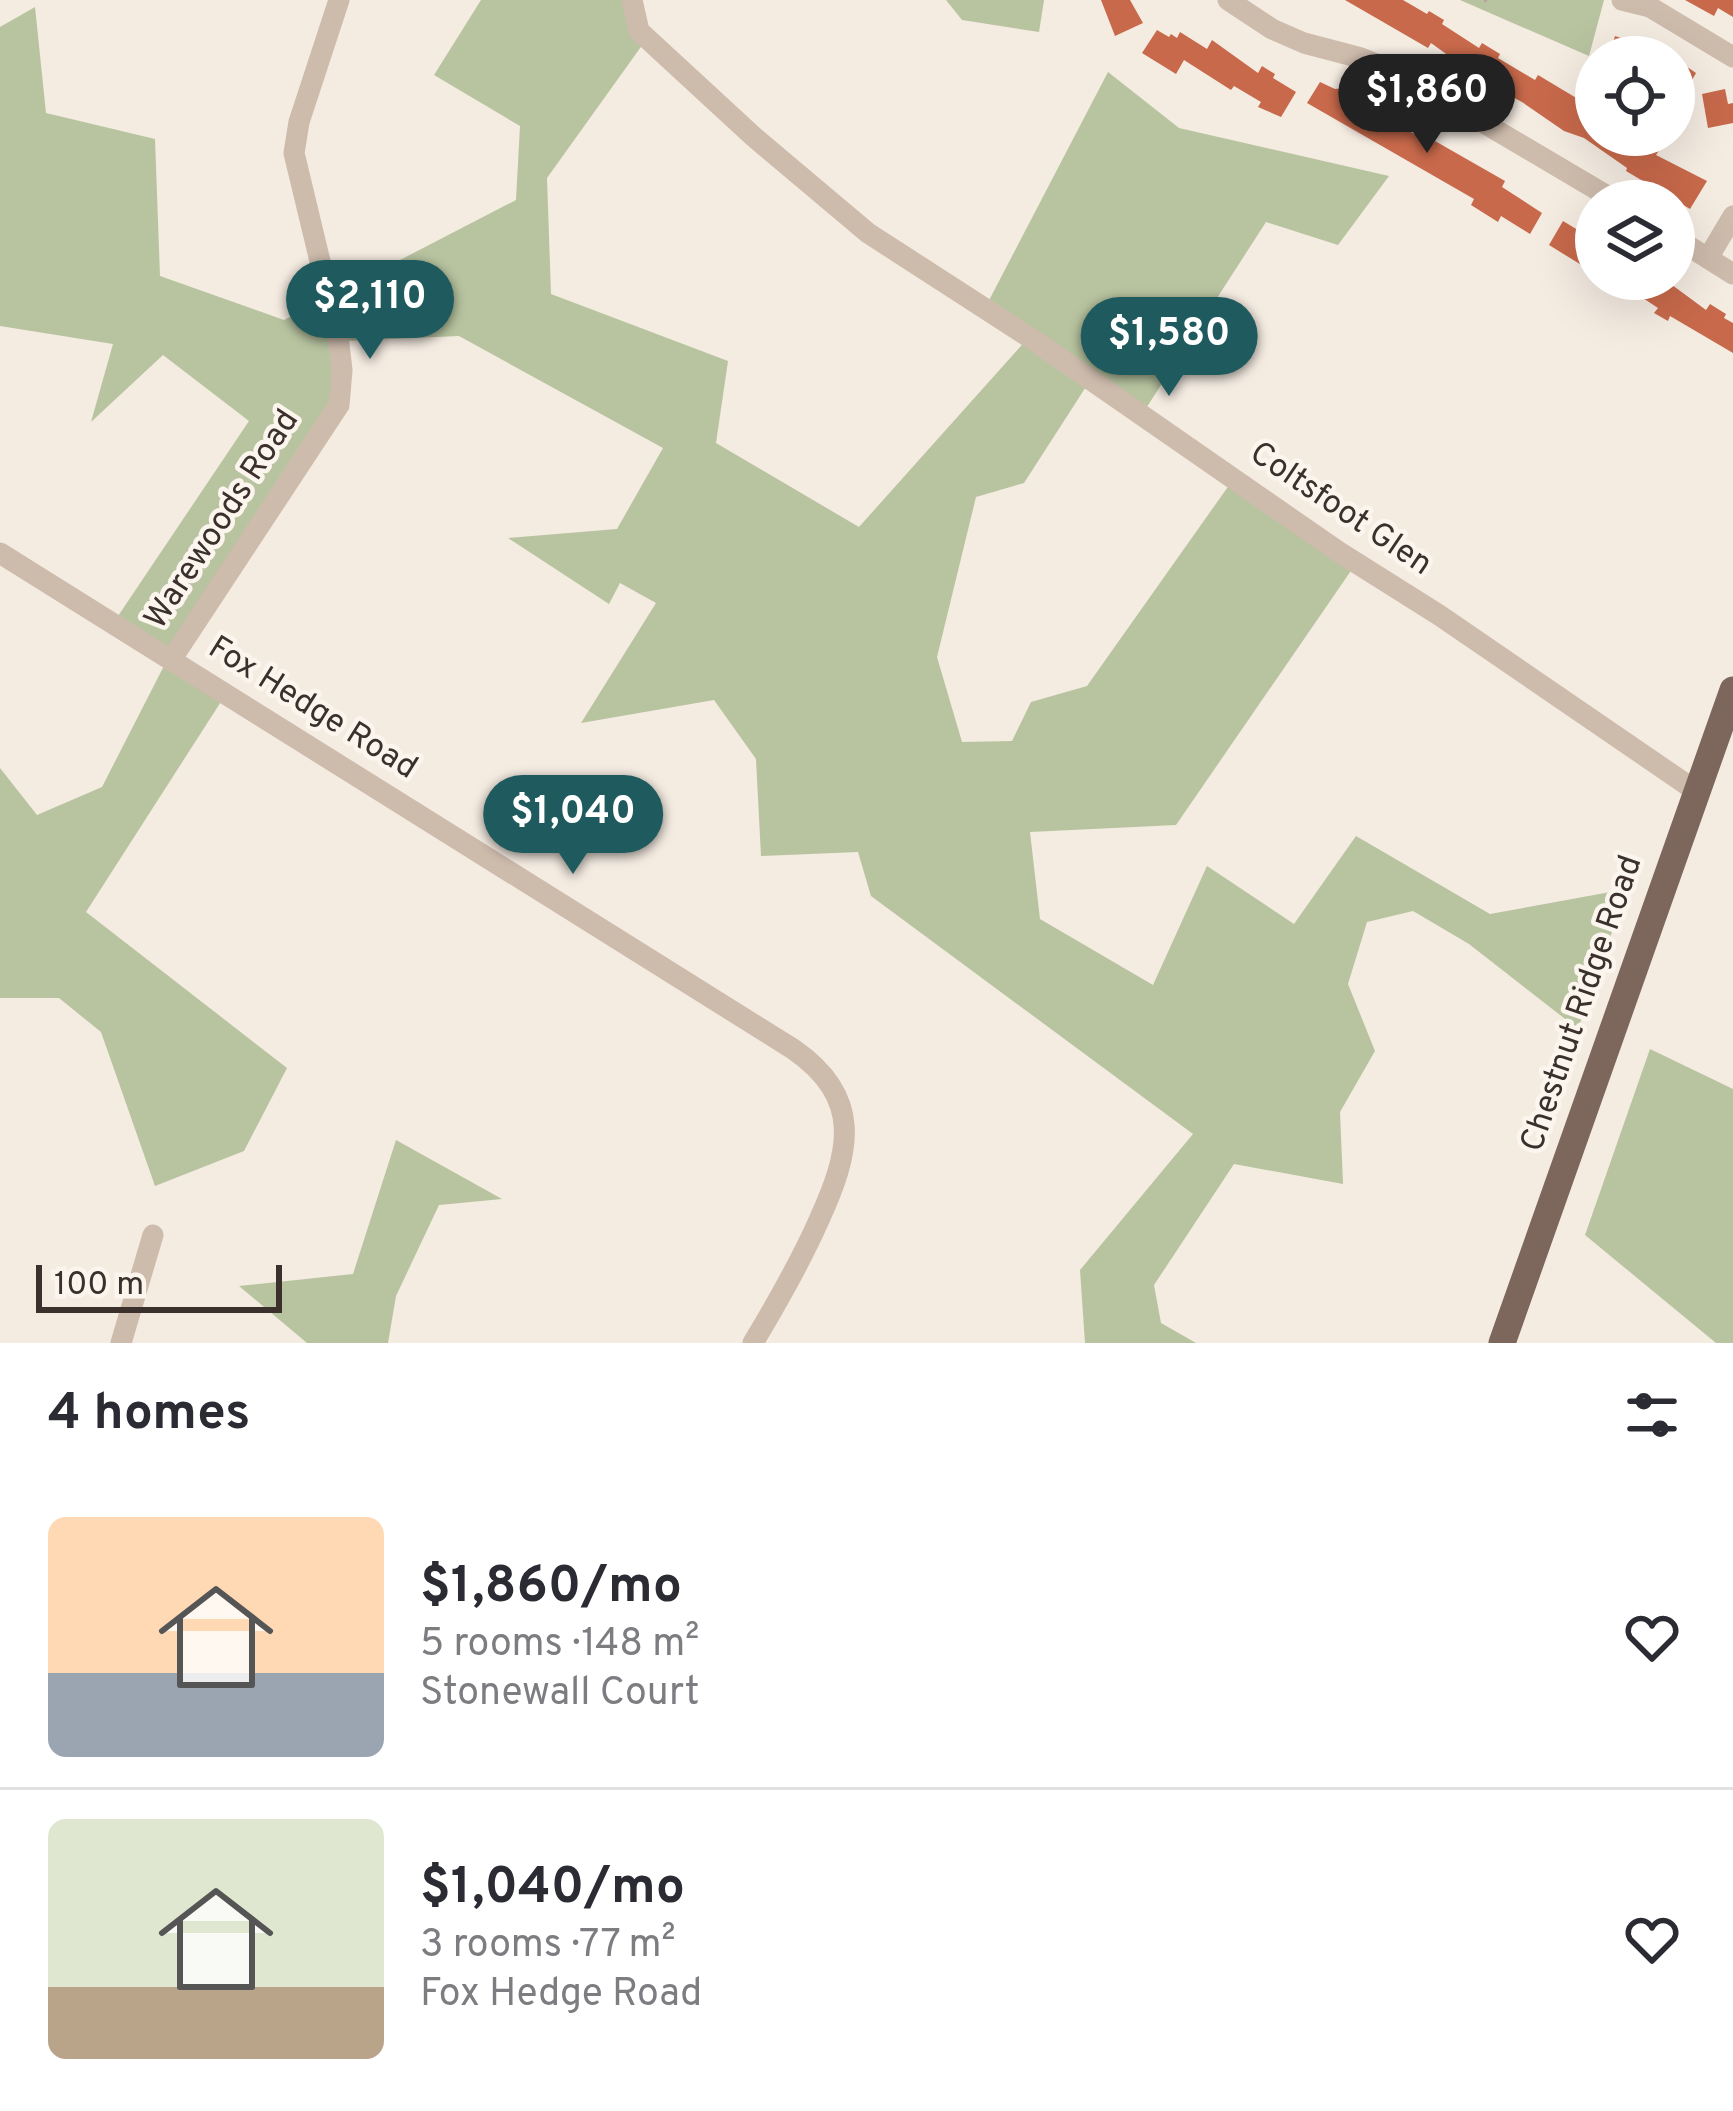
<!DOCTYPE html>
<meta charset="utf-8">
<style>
body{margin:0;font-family:Overpass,sans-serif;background:#f7f7f7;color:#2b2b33;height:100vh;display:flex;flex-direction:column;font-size:45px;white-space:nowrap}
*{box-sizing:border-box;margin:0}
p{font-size:39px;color:#7c7c81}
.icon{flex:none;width:66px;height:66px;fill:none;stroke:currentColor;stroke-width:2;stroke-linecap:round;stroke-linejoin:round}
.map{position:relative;height:1343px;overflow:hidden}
.details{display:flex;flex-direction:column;background:#fff;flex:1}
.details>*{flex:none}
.fabs{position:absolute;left:1575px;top:36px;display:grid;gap:24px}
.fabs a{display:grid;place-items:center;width:120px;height:120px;border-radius:50%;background:#fff;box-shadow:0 12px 48px #0002;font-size:60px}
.scale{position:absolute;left:36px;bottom:30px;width:246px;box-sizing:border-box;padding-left:12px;border:6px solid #3b302b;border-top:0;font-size:33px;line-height:42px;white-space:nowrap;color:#3b302b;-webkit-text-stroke:9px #fbf5ee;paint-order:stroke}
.price{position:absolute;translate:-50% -102px;padding:0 27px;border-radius:42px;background:#1f5a5e;color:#fff;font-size:39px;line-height:78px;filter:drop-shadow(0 3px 6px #0008)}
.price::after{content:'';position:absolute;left:50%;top:72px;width:36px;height:27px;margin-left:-18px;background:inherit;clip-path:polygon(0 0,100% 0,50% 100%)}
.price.on{background:#222;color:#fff}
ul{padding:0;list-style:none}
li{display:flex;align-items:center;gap:36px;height:300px;padding:0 48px}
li+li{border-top:3px solid #e1e1e2}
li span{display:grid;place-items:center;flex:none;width:336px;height:240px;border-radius:18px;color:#555}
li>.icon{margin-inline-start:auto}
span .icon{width:144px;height:144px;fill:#fffc;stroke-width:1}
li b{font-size:51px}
h2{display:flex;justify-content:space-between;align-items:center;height:144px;padding:0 48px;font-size:51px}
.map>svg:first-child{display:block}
.green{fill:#b8c4a0}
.building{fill:#c8694b}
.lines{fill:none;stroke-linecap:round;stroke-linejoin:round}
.path{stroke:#b9a596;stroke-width:3;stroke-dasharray:6 6;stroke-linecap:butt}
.minor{stroke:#cdbbac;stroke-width:21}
.major{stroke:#7d675c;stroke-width:27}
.labels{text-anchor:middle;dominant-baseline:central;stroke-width:9;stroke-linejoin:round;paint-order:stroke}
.street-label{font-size:33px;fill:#3b302b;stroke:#fbf5ee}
</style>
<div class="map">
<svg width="1733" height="1343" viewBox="0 0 1733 1343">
<rect width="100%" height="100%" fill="#f4ebe1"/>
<g class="green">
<polygon points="481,0 632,0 648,37 547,178 551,294 728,361 716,443 859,527 1028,338 985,308 1108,72 1179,128 1389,176 1338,245 1266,222 1143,413 1091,379 1024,483 976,497 937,657 962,742 1012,741 1031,702 1087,686 1237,474 1357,562 1176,825 1030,832 1040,919 1153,985 1207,866 1294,924 1356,836 1490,914 1627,889 1578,1029 1469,944 1413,911 1367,922 1348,984 1375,1051 1340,1112 1343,1184 1234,1164 1154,1285 1161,1323 1196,1343 1085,1343 1080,1270 1193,1134 871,896 858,852 761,856 756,759 714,700 581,723 656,603 620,583 609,604 508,538 617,529 663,448 459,336 344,341 331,426 177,665 224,697 86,912 287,1068 244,1151 155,1186 101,1032 59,998 0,998 0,768 37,815 102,787 167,660 112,625 249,421 163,355 91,422 113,344 0,326 0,27 35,7 46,113 155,139 160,276 284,320 516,200 520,126 434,75"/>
<polygon points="946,0 1044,0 1039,32 962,20"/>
<polygon points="1460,0 1604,0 1589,56"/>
<polygon points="1650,1049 1733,1089 1733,1343 1716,1343 1585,1235"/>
<polygon points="396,1140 502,1199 439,1205 396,1296 388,1343 307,1343 239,1286 353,1274"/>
</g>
<g class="building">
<polygon points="1101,0 1130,0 1143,23 1115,36"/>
<polygon points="1345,0 1403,0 1427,14 1429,11 1444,20 1442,24 1479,48 1482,43 1500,54 1498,58 1535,80 1538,75 1583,102 1581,104 1596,113 1596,135 1636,135 1660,149 1656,155 1707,181 1690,209 1626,171 1627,168 1584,138 1564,131 1522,102 1465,72 1467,69 1431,43 1428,48"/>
<polygon points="1685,0 1733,0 1733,17 1718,8 1714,16"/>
<polygon points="1157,30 1169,37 1171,34 1177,38 1180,32 1207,49 1212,40 1258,73 1262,66 1275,74 1273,78 1296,92 1281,117 1258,107 1261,102 1234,86 1231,90 1184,60 1176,74 1142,53"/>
<polygon points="1615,36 1664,53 1663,57 1609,57"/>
<polygon points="1674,58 1696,73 1684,94 1674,89"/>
<polygon points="1320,82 1335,89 1346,88 1407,130 1433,144 1435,141 1505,181 1502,187 1542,213 1530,234 1501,216 1498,222 1471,205 1474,199 1307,103"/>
<polygon points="1725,89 1728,104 1733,103 1733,123 1708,128 1702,94"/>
<polygon points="1563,221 1596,241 1596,274 1549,245"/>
<polygon points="1614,279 1664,279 1706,310 1710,304 1726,314 1724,318 1733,323 1733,353 1670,316 1668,321 1654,313 1658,308"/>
</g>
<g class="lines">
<polyline class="path" points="1485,0 1486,2"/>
<g class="minor">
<polyline points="632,0 639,31 754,137 868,233 1032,339 1339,552 1439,615 1696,791"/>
<polyline points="1228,0 1272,29 1304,43 1361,58 1401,74 1616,201"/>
<polyline points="1622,0 1650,7 1733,57"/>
<polyline points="1674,237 1733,274"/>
<polyline points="1708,258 1733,216"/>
<path d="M0 553 793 1049C864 1098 850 1152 819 1220 800 1263 777 1303 753 1343"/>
<polyline points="171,660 339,405 342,370 338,336 294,153 299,122 339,0"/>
<polyline points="121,1343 153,1235"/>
</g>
<polyline class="major" points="1502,1343 1733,690"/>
</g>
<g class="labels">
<g class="street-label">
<text transform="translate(1340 510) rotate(34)">Coltsfoot Glen</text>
<text transform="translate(223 520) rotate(-57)">Warewoods Road</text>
<text transform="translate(312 709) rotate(32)">Fox Hedge Road</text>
<text transform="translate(1583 1004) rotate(-71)">Chestnut Ridge Road</text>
</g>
</g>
</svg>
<div class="fabs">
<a><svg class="icon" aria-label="locate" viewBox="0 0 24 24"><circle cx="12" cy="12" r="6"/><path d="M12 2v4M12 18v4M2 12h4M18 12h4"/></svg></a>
<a><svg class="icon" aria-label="layers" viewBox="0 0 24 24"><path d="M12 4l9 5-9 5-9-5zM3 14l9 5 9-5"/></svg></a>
</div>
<div class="scale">100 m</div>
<b class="price on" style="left:1427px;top:156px">$1,860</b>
<b class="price" style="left:370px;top:362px">$2,110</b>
<b class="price" style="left:1169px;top:399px">$1,580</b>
<b class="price" style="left:573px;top:877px">$1,040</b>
</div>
<section class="details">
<h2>4 homes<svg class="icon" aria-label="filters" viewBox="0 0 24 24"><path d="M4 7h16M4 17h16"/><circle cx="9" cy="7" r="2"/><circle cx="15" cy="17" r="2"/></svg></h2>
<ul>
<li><span style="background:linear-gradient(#ffd9b3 65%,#9aa5b1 0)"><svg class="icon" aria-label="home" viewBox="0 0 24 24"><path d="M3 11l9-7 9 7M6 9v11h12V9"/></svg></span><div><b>$1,860/mo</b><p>5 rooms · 148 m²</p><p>Stonewall Court</p></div><svg class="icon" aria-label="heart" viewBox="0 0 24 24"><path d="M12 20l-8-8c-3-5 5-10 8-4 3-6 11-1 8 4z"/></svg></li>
<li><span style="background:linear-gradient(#dfe7d0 70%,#b9a48a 0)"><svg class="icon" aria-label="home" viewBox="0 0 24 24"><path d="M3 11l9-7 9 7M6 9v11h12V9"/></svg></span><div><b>$1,040/mo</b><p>3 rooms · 77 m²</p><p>Fox Hedge Road</p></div><svg class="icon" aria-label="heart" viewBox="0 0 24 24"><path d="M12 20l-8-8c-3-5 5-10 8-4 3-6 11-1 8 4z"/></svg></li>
</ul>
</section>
